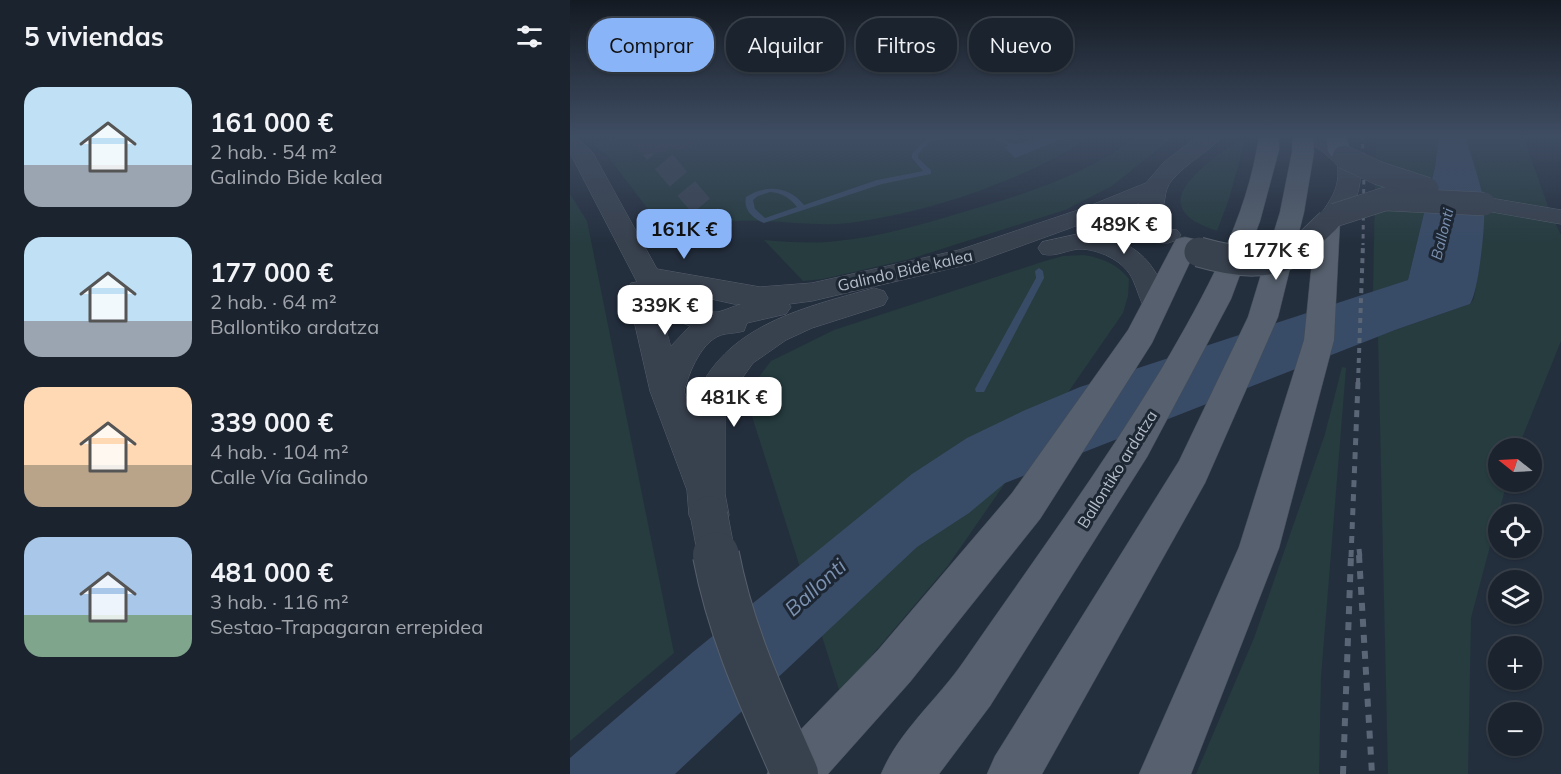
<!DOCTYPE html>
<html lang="es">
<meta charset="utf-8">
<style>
body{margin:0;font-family:Mulish,sans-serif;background:#242b36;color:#f1f3f6;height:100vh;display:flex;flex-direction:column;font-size:22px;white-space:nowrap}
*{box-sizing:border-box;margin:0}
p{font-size:20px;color:#a0a4aa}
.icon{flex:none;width:33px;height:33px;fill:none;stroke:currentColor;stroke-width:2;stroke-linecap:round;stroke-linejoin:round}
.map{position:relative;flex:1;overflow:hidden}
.details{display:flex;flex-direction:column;background:#1b232e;width:570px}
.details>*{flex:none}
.banner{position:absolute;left:18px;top:18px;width:570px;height:54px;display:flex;gap:12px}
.needle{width:39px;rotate:288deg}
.controls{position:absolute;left:918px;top:438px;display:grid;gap:12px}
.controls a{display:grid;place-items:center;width:54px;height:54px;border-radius:50%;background:#1b232e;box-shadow:0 2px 4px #0004,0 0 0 2px #39404a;font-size:30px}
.price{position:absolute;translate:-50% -51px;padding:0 14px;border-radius:12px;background:#fff;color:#222;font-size:20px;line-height:39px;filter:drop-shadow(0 2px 3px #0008)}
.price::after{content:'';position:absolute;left:50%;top:36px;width:18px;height:14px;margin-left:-9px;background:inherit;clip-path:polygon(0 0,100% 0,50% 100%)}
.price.selected{background:#8ab4f8;color:#111}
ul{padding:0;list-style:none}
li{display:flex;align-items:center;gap:18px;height:150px;padding:0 24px}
li span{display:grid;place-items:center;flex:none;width:168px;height:120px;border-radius:18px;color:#555}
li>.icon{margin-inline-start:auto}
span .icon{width:72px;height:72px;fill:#fffc;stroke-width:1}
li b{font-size:26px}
h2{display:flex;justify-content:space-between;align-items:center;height:72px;padding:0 24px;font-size:26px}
.tag{padding:0 21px;border-radius:24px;background:#1b232e;box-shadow:0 2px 4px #0004,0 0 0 2px #39404a;font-size:21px;line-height:54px}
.tag.selected{background:#8ab4f8;color:#111}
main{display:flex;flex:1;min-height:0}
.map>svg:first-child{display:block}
.green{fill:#263c3f}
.water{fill:#394c67}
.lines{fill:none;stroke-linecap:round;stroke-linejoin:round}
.stream{fill:#394c67;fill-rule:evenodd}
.minor-tunnel{stroke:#3a4453;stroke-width:23;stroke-dasharray:23 12;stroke-linecap:butt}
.minor-casing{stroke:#565f6c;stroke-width:1}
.major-casing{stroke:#414a57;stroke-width:1}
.minor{fill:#38414e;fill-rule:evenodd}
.major{fill:#56606e;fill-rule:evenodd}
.rail-far3{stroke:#5a6575;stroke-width:3;stroke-dasharray:4.5 4.5;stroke-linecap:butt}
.rail-far2{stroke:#5a6575;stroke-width:4;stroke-dasharray:5 5;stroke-linecap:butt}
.rail-far1{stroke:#5a6575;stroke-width:5;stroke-dasharray:7 7;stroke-linecap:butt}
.rail{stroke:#5a6575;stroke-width:6;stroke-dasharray:8 8;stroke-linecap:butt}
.minor-bridge-far3-casing{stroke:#565f6c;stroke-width:24;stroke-linecap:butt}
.minor-bridge-far2-casing{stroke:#565f6c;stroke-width:31;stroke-linecap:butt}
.minor-bridge-far1-casing{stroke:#565f6c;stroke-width:38;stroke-linecap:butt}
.minor-bridge-casing{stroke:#565f6c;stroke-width:48;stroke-linecap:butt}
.minor-bridge-far3{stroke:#38414e;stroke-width:23}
.minor-bridge-far2{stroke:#38414e;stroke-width:29}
.minor-bridge-far1{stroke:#38414e;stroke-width:37}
.minor-bridge{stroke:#38414e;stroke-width:46}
.shaded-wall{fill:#303945}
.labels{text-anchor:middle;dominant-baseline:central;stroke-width:6;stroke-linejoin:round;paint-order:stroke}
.far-water-label{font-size:15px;font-style:italic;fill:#7c92b1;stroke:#1d2633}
.street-label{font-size:16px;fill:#b4bcc9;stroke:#1d2633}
.near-water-label{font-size:21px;font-style:italic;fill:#7c92b1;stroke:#1d2633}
</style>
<main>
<section class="details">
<h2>5 viviendas<svg class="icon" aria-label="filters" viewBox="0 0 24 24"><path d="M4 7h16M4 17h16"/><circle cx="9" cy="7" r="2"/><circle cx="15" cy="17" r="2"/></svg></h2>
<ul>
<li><span style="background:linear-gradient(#bfe0f5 65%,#9aa5b1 0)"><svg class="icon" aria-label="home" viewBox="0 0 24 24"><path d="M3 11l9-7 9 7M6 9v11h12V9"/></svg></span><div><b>161 000 €</b><p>2 hab. · 54 m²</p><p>Galindo Bide kalea</p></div></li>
<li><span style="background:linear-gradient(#bfe0f5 70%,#9aa5b1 0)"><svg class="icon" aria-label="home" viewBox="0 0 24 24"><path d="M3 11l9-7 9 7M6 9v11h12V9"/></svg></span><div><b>177 000 €</b><p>2 hab. · 64 m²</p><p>Ballontiko ardatza</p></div></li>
<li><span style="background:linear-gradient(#ffd9b3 65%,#b9a48a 0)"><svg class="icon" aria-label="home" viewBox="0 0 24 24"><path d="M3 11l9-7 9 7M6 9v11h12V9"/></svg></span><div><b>339 000 €</b><p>4 hab. · 104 m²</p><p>Calle Vía Galindo</p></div></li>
<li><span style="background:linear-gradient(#a9c7e8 65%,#7fa58c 0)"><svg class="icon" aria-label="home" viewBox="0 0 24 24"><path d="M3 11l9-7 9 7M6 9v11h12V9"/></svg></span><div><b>481 000 €</b><p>3 hab. · 116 m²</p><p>Sestao-Trapagaran errepidea</p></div></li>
</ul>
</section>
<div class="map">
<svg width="991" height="774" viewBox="0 0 991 774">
<rect width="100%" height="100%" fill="#242f3e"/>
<g class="green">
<path d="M58 135H75L77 154 124 147 128 135H523C457 180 358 213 279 223 239 228 189 216 150 223 135 226 118 236 103 242L36 154 23 145 38 139Z"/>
<path d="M568 135H606L542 186 495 210 340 259 253 279 233 281 194 240C218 242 242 244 266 241 309 237 350 225 390 213 452 195 518 175 568 135Z"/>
<polygon points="806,135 869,135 865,167 838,280 803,292"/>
<polygon points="895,135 953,135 981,215 991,235 991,341 948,448 928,448 928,482 937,482 901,618 898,774 818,774 808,336 900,304 904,298 911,256 914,204"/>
<path d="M676 137 659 199 647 231C634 226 614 220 611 204 606 181 659 146 676 137Z"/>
<polygon points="0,194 17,221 104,653 0,741"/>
<path d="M514 255C532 258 547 264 559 279L558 296 553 313 377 567 270 693 180 410 185 382 201 361 264 330 475 261 493 256Z"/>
<polygon points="772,367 776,368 751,677 749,774 626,774 684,638 755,434"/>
</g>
<g class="water">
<polygon points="477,135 502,135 445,158 434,147"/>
<path d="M869 135H895C901 157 910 180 914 203 916 220 909 291 900 304L825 330 435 483 399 513 347 547 105 774H0V758L123 652 342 474 397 438 453 411 510 387 838 280 865 167Z"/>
</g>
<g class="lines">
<g class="stream">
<path d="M368 135H376L358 143 348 154V158L361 170V174L312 184 194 223C183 219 173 210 176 197 196 184 219 186 234 205L307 180 353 171 342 158V154L354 141ZM200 192C212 193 220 198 227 207L195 218 185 209 183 200 188 196Z"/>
<polygon points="419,135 426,135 444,145 439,146"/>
<polygon points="469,268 473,271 474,278 414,392 406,392 405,389 466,278 465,271"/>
</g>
<polyline class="minor-tunnel" points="71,135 160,240"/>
<g class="minor-casing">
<g id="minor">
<path d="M0 135 7 137 23 153 87 269 190 287 242 283 389 250 514 208 576 183 594 162 629 135H653C643 149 616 163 602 180 592 192 597 205 590 215L581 217 572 215 569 210V203L404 263 242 301 219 304 221 307 216 314 177 323 174 331C167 333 161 333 155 334 132 338 119 373 114 391L121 410C147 327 229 309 304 288L314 291 318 298 314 305 242 328 216 340 183 363 160 395 155 412V494L159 515 153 528 139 533 125 528 119 515 117 490 80 391 57 290 61 283 67 282 0 153ZM87 287 164 304H171C164 306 156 310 148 312 132 314 101 296 87 287ZM92 315 120 326 101 346Z"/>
<path d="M723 135C732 135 742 133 751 135 760 136 770 142 776 148 802 170 788 205 767 226L758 228 749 226 746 221C758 203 772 188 767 164L748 148 726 139Z"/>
<polygon points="914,197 991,210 991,224 905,209 902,204 905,199"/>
<path d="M549 225 607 230 611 235 607 240 598 243 547 241C577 251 590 276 600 304L596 311 586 314 576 311C570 301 568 291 563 280 555 262 533 251 513 249 499 248 487 258 472 254L468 248 472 242Z"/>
</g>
</g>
<g class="major-casing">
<g id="major">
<path d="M689 135H709V150L690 221 661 299 577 457 420 706 369 774H311C329 731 368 699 394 661 461 564 531 469 592 368 634 296 678 218 689 135Z"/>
<polygon points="723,135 743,135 744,152 734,212 708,317 635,483 472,774 417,774 425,756 609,461 678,317 710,212 722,152"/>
<polygon points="756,135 776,135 780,151 777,156 769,157 761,156 758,151"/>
<polygon points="758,214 767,216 770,221 764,340 709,548 621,774 569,774 669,547 734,340 746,221 749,216"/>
<polygon points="615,237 624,239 628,245 582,343 470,519 340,682 258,774 197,774 205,756 308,650 442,493 558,330 606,239"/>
</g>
</g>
<use href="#minor" class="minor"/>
<use href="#major" class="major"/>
<polyline class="rail-far3" points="792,135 794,165 793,245"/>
<polyline class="rail-far2" points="788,383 793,244"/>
<g class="rail-far1">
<polyline points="789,549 790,557"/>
<polyline points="781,557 788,382"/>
</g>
<g class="rail">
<polyline points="789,555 802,774"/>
<polyline points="773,774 781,555"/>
</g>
<g class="minor-bridge-far3-casing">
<g id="minor-bridge-far3">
<polyline points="774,157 808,173 857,189"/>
<polyline points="765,215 815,199 914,204"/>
<polyline points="733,245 758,221"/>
</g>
</g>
<g class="minor-bridge-far2-casing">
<path id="minor-bridge-far2" d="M629 252C664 262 704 269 735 244"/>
</g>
<g class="minor-bridge-far1-casing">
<polyline id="minor-bridge-far1" points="139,515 147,557"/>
</g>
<g class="minor-bridge-casing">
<path id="minor-bridge" d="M146 555C161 634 193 701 225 774"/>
</g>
<use href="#minor-bridge-far3" class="minor-bridge-far3"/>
<use href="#minor-bridge-far2" class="minor-bridge-far2"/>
<use href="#minor-bridge-far1" class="minor-bridge-far1"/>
<use href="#minor-bridge" class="minor-bridge"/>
</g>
<polygon class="shaded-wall" points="58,135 128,135 123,148 71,155"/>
<linearGradient id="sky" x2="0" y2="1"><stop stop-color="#141a22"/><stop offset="0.56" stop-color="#3f4d63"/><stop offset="1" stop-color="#3f4d63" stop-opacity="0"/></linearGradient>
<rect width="991" height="243" fill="url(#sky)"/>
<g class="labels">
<g class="far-water-label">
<text transform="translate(872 234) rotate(-76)">Ballonti</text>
</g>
<g class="street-label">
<text transform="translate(335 270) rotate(-13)">Galindo Bide kalea</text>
<text transform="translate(547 469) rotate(-58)">Ballontiko ardatza</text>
</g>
<g class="near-water-label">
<text transform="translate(245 587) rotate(-42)">Ballonti</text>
</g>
</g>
</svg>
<div class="controls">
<a><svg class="needle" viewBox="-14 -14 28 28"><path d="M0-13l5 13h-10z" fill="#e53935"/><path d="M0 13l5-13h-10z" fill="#a0a4aa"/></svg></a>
<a><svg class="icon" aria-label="locate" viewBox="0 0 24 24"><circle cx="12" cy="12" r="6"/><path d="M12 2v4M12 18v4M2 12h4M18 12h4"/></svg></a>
<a><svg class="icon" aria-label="layers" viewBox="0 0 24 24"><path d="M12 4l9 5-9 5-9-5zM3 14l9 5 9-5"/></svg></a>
<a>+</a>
<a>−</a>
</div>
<b class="price" style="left:554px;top:255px">489K €</b>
<b class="price selected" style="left:114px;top:260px">161K €</b>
<b class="price" style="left:706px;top:281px">177K €</b>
<b class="price" style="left:95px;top:336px">339K €</b>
<b class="price" style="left:164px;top:428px">481K €</b>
<div class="banner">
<a class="tag selected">Comprar</a>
<a class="tag">Alquilar</a>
<a class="tag">Filtros</a>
<a class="tag">Nuevo</a>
</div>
</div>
</main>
